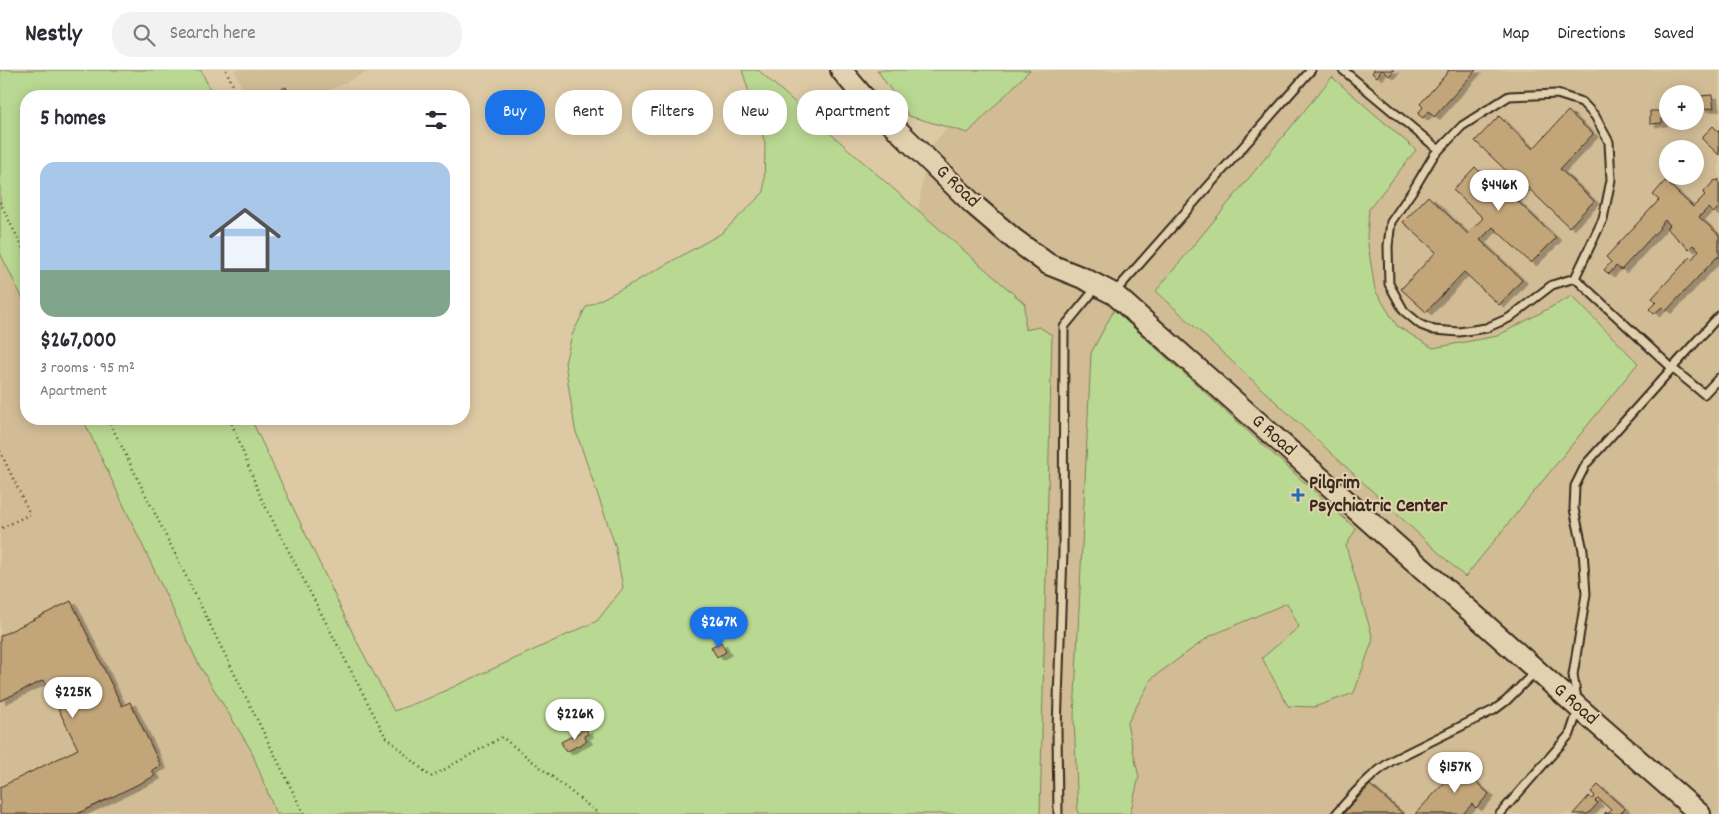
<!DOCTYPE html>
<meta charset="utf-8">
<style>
body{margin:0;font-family:Dekko,sans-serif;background:#f2f2f3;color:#2b2b33;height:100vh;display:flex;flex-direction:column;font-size:19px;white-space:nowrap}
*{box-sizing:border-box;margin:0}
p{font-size:16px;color:#7c7c81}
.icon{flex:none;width:28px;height:28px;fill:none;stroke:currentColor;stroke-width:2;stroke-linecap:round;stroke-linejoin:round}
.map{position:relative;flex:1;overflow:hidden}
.side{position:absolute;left:20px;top:20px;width:450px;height:335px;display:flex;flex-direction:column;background:#fff;border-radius:20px;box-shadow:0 2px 12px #0003}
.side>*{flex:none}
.banner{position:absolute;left:485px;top:20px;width:475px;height:45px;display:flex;gap:10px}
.buttons{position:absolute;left:1659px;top:15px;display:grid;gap:10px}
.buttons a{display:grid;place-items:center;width:45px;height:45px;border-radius:50%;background:#fff;box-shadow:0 2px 12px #0003;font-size:25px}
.price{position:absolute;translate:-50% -42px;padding:0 11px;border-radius:18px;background:#fff;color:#222;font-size:16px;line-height:32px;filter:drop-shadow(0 1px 2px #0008)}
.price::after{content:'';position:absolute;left:50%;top:30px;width:15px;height:11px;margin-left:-8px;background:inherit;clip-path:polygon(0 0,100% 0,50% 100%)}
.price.on{background:#1a73e8;color:#fff}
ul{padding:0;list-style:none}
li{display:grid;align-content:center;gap:10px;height:265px;padding:0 20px}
li span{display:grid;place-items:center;height:155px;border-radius:15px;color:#555}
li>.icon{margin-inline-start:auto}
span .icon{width:90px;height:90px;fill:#fffc;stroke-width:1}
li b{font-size:21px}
h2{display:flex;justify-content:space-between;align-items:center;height:60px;padding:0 20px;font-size:21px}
.pill{padding:0 18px;border-radius:20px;background:#fff;box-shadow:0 2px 12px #0003;font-size:18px;line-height:45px}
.pill.on{background:#1a73e8;color:#fff}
header{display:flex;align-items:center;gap:30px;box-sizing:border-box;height:70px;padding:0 25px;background:#fff;border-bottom:1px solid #e1e1e2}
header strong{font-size:24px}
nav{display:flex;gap:28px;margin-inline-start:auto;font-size:18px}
.search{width:350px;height:45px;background:#f2f2f3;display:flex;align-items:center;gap:12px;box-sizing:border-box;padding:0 18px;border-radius:20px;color:#7c7c81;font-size:19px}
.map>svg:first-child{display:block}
.built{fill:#d2bc96;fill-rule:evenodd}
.green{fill:#b9d891;stroke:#7a8158}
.building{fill:#c2a579;stroke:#3b2a1e;filter:url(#shadow)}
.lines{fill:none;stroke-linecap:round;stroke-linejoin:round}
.lane-casing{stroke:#3b2a1e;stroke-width:11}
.secondary-casing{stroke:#3b2a1e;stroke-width:24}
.path{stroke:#3b2a1e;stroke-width:2.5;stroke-dasharray:1 4;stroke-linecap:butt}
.lane{stroke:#e2d1ae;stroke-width:7}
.secondary{stroke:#e2d1ae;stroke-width:20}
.poi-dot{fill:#1f6fb2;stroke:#e2d1ae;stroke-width:2}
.labels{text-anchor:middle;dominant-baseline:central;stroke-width:4;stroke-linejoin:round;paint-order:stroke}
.street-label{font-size:20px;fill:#3b2a1e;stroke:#e2d1ae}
.poi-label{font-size:20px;font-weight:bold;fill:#3b2a1e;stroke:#e2d1ae;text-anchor:start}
</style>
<header>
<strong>Nestly</strong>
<div class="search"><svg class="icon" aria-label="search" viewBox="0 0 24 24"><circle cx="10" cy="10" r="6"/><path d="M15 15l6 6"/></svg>Search here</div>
<nav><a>Map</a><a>Directions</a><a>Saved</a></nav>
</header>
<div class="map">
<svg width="1719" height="744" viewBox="0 0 1719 744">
<defs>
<filter id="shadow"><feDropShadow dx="5.5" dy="3" stdDeviation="0" flood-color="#0004"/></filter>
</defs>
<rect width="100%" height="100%" fill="#ddcaa5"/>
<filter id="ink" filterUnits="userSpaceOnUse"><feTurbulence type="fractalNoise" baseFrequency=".02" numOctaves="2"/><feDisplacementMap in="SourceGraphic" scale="10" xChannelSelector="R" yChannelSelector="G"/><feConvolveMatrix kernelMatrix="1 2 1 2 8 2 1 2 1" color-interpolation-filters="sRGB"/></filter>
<g filter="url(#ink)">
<g class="built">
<polygon points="234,0 371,0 318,26 246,26"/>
<path d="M1002 0H1719V744H831L927 80ZM1668 24H1695V51H1668ZM1668 79H1695V106H1668Z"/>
<polygon points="0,158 26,211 26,349 95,349 291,744 0,744"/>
</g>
<g class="green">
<polygon points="0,0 201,0 213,26 26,26 26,235 0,183"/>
<polygon points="742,0 758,0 1025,234 1025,260 1039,257 1052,265 1040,744 276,744 251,680 199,595 83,349 251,349 356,570 394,641 427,629 597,551 623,518 615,475 575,359 565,293 572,265 586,237 633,213 722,163 764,122 765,73"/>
<polygon points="877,0 1030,0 968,63 909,46"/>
<polygon points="1332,7 1416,80 1369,139 1367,168 1375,220 1397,256 1433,278 1497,266 1572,226 1638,293 1465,507 1156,221"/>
<polygon points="1114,240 1356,459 1346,476 1373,569 1354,623 1314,637 1288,636 1262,588 1299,557 1287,533 1210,566 1152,608 1127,654 1139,707 1130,744 1078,744 1074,647 1091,283"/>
</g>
<g class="building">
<polygon points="1374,0 1394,0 1389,6 1382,0 1377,7 1372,3"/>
<polygon points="1448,0 1476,0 1434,47 1428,41 1423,48 1418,44 1423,37 1420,34 1448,2"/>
<polygon points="286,17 288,21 279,26 268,26"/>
<polygon points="1683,17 1684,24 1670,24 1670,18"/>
<polygon points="1712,25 1714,38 1701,39 1699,26"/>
<polygon points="1568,41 1593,64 1560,99 1594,131 1569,157 1526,116 1515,129 1556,168 1531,193 1493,157 1480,170 1522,210 1499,235 1464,202 1426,242 1401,219 1436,182 1403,152 1428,126 1468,164 1483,148 1453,120 1475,97 1507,128 1520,114 1475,71 1499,46 1533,79"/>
<polygon points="1650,41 1662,41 1662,53 1650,54"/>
<polygon points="1713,56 1719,62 1719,85 1701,68"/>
<polygon points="1719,109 1719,137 1713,143 1708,138 1699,147 1719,165 1719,188 1717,187 1666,241 1662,237 1654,244 1649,239 1656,232 1652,228 1690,187 1692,189 1699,180 1693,175 1689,179 1666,158 1670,155 1665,150 1659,157 1660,158 1621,200 1616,196 1609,204 1604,200 1611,192 1606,187 1659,130 1653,125 1665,111 1693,137 1705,125 1703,123 1715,110 1717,111"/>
<polygon points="71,531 122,636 130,632 161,696 152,700 155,706 77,744 0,744 0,717 78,679 44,610 0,631 0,566"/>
<polygon points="721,572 726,582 717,587 711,577"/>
<polygon points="586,659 588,664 584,666 587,671 566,682 561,672"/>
<polygon points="1454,692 1489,724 1476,738 1472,734 1463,744 1415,744 1446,711 1441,706"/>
<polygon points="1370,715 1403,744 1343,744"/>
<polygon points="1598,715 1625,739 1620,744 1604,744 1606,742 1608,744 1611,740 1598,728 1595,731 1598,733 1588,744 1573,744 1589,726 1592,729 1595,726 1591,722"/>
</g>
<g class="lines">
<g class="lane-casing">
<g id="lane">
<polyline points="1343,0 1439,80"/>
<polyline points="1575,208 1603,149 1611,110 1609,72 1595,46 1582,32 1557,24 1509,26 1462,56 1434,85 1415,117 1391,152 1388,176 1389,214 1404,241 1421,255 1434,260 1459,262 1486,258 1509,248 1552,215 1575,208 1672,298 1704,324 1719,308"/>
<polyline points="1114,223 1311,0"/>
<polyline points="1577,629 1573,605 1586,524 1583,480 1574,439 1575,416 1586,394 1719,246"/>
<polyline points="1058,744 1057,659 1063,482 1064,257 1096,218"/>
<path d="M1336 744C1353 724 1370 705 1393 690L1494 640 1506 631 1536 601"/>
<polyline points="1500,744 1570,664 1578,640"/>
</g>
</g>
<g class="secondary-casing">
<polyline id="secondary" points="841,0 862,25 973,134 1014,169 1048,194 1083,208 1114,224 1579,638 1700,744"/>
</g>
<g class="path">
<polyline points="226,0 238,26"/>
<polyline points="0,132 26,185"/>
<polyline points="108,349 304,744"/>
<polyline points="230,349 261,428 385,666 431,707 502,667 599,744"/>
<polyline points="0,381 30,444 0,459"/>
</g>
<use href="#lane" class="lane"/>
<use href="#secondary" class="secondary"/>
</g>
</g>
<path class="poi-dot" d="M1295.5 417.5h5v5h5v5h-5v5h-5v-5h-5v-5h5z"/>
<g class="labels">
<g class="street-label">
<text transform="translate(957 117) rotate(44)">G Road</text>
<text transform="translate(1273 366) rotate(42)">G Road</text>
<text transform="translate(1575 635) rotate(42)">G Road</text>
</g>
<g class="poi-label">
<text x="1309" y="414">Pilgrim<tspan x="1309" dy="23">Psychiatric Center</tspan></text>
</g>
</g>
</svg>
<div class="buttons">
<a>+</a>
<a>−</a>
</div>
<b class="price" style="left:1499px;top:142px">$446K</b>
<b class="price on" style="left:719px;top:579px">$267K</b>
<b class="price" style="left:73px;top:649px">$225K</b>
<b class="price" style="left:575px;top:671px">$226K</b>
<b class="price" style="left:1455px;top:724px">$157K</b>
<div class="banner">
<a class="pill on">Buy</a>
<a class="pill">Rent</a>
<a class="pill">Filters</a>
<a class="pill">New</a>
<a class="pill">Apartment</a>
</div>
<section class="side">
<h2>5 homes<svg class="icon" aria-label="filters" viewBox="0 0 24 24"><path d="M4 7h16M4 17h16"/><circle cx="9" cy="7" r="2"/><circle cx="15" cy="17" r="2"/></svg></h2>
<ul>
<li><span style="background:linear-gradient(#a9c7e8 70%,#7fa58c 0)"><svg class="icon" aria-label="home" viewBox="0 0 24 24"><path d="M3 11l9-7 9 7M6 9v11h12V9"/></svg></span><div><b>$267,000</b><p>3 rooms · 95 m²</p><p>Apartment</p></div></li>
</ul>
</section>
</div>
